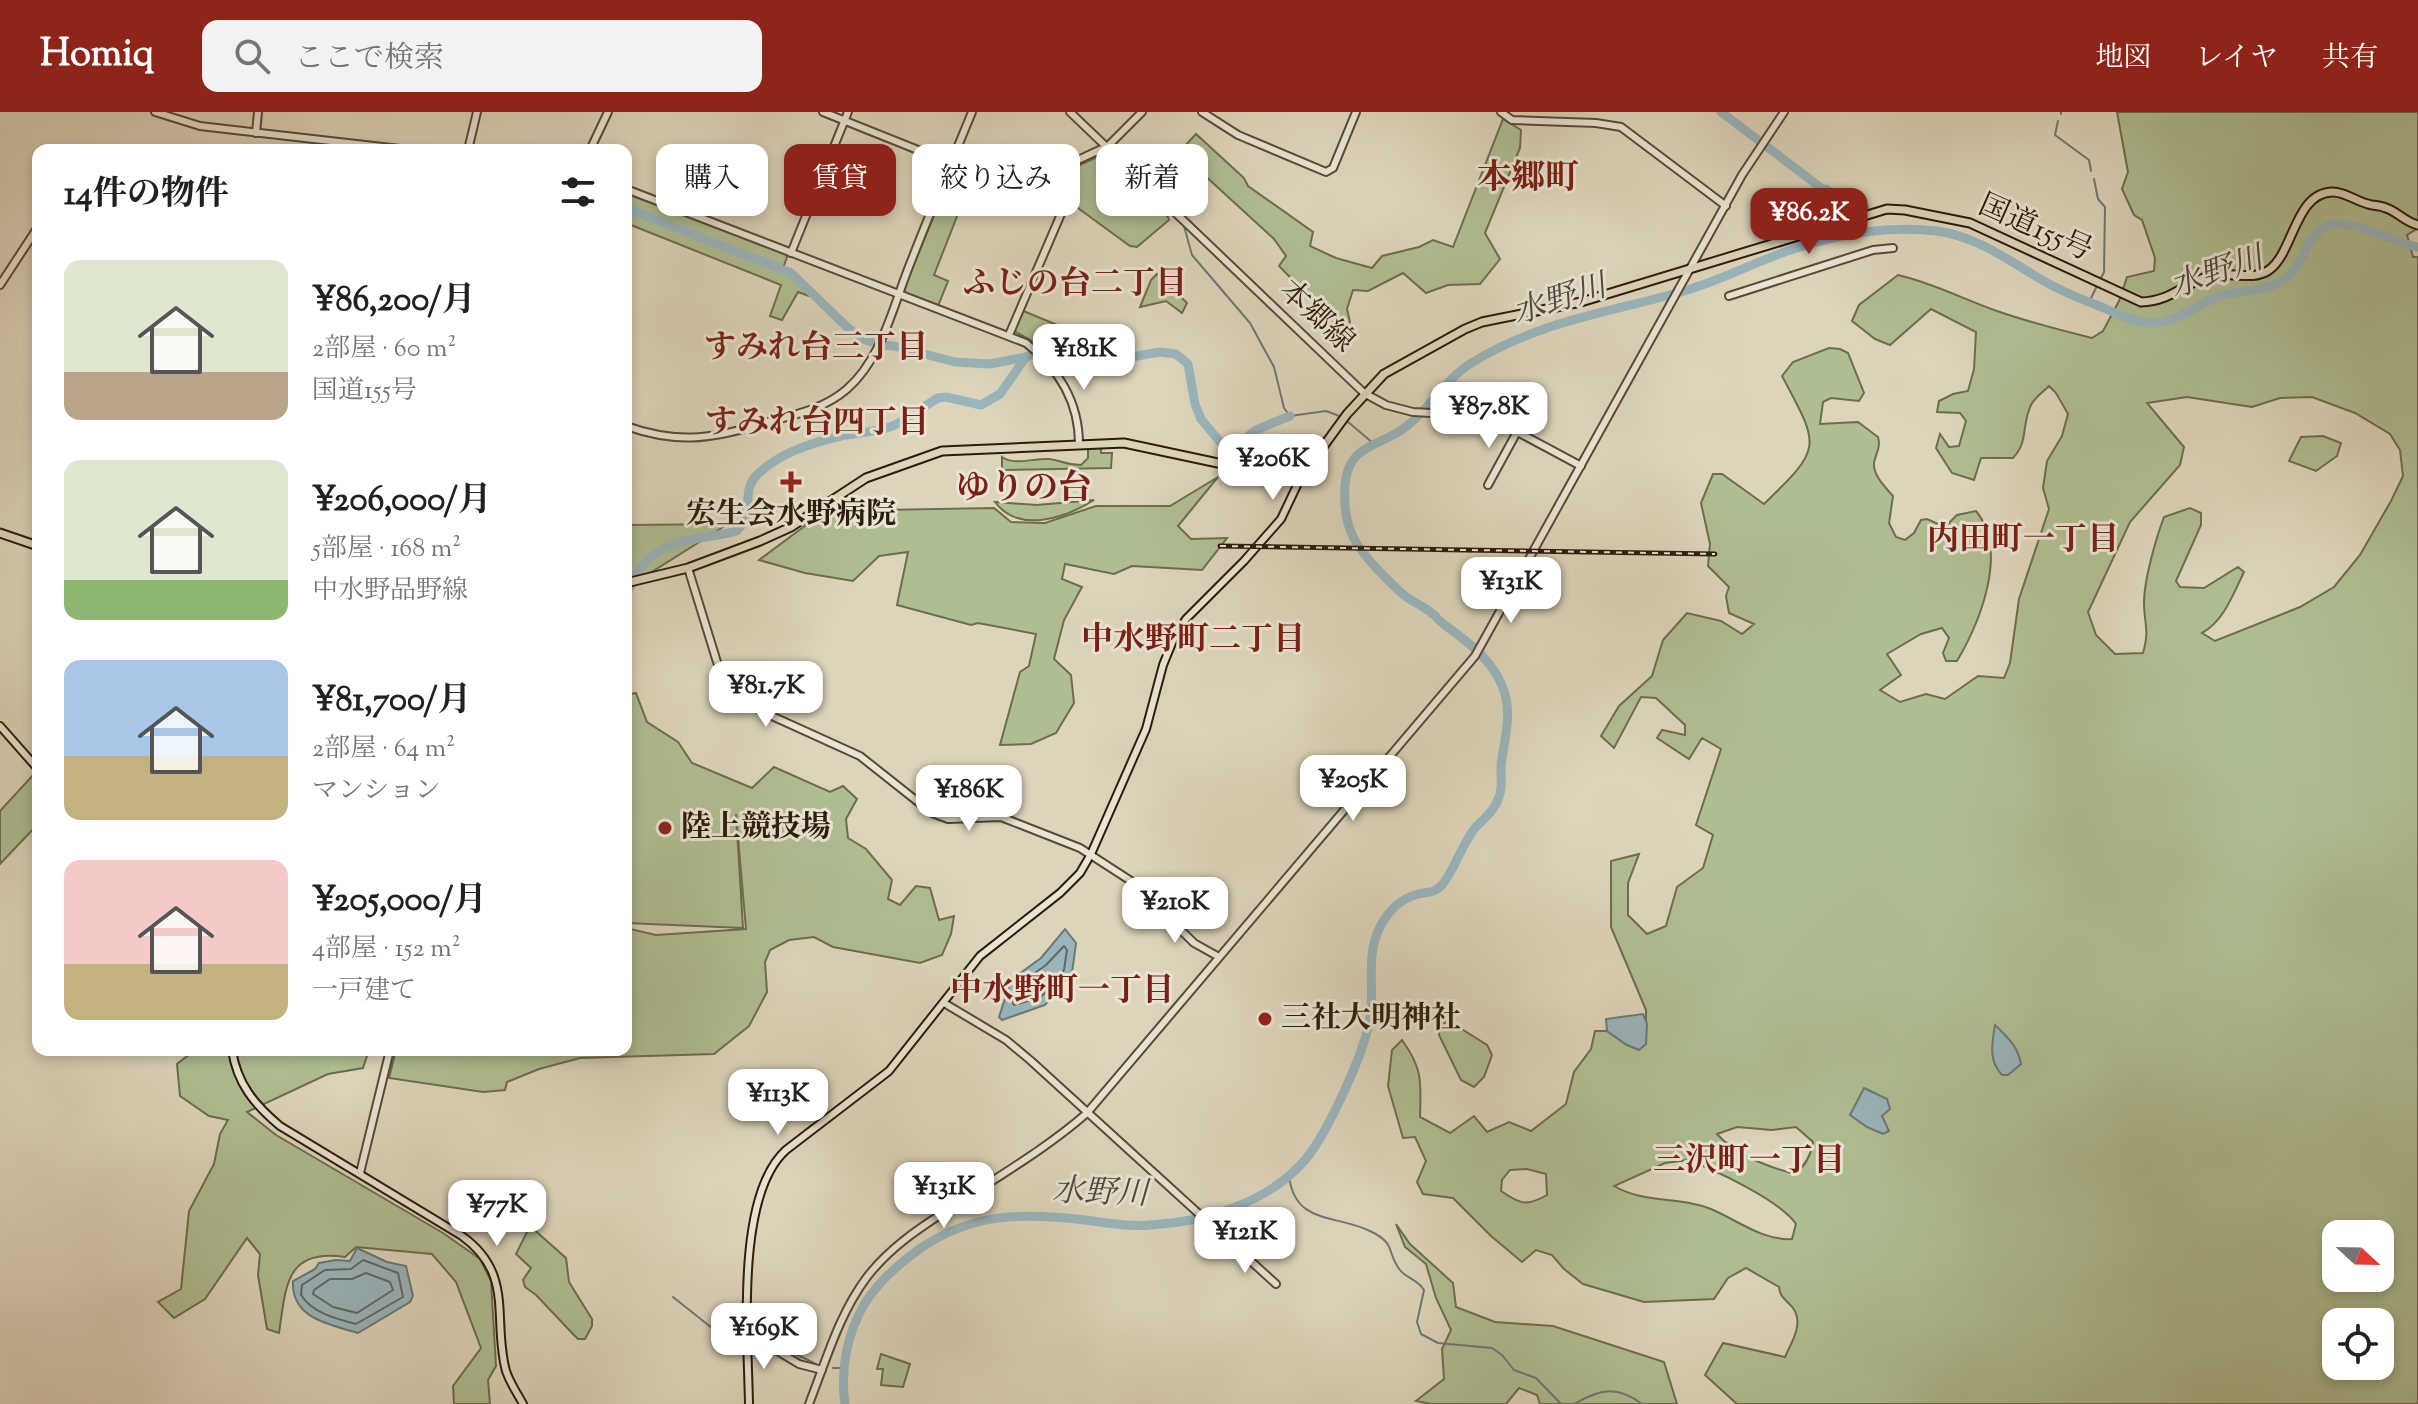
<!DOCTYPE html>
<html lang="ja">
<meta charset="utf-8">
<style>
body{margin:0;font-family:"Sorts Mill Goudy","Noto Serif JP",serif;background:#f2f2f2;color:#202124;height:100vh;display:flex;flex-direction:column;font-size:30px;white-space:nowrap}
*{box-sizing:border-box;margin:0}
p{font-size:26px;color:#757577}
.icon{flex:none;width:44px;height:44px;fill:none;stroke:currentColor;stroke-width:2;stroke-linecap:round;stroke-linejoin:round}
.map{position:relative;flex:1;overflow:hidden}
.drawer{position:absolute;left:32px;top:32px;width:600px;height:912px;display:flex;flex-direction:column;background:#fff;border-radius:16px;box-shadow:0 4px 12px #0003}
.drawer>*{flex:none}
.hud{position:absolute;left:656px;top:32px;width:760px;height:72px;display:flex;gap:16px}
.needle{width:52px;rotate:112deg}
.tools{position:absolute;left:2322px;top:1108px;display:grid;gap:16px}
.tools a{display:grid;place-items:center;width:72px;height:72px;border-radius:16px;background:#fff;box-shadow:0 4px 12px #0003;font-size:40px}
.price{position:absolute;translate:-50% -68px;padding:0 18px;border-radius:16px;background:#fff;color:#222;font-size:26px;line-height:52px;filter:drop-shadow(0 2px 4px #0008)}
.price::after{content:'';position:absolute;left:50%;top:48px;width:24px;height:18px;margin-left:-12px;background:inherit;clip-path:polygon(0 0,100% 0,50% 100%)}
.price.on{background:#8f2418;color:#fff}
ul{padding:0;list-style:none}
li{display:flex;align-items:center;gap:24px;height:200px;padding:0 32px}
li span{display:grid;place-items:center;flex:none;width:224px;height:160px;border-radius:16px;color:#555}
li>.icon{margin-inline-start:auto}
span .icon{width:96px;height:96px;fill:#fffc;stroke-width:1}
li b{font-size:34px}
h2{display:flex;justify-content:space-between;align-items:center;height:96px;padding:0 32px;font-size:34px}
.pill{padding:0 28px;border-radius:16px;background:#fff;box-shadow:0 4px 12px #0003;font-size:28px;line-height:72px}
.pill.on{background:#8f2418;color:#fff}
header{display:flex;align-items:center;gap:48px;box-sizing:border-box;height:112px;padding:0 40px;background:#8f2418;color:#fff}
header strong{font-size:38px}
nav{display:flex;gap:44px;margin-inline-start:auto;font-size:28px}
.search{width:560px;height:72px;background:#f2f2f2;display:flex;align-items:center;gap:20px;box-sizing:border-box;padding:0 28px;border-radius:16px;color:#757577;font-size:30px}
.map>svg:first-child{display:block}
.green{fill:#afbe92;stroke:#6d6d4e;stroke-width:2;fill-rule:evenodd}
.water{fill:#99b5bc;stroke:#6d7875;stroke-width:2}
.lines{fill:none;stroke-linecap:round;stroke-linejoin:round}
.shore{stroke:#626864;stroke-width:2}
.stream{stroke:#6d7875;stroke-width:2}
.river{stroke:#99b5bc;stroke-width:9}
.tertiary-casing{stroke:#584a37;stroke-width:10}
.secondary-casing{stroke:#2b1c0b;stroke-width:10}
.trunk-casing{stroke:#2b1c0b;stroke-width:11}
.tertiary{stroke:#e9e4d3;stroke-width:6}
.secondary{stroke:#e9e4d3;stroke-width:6}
.trunk{stroke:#ddd5bb;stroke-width:7}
.rail-casing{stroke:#2b1c0b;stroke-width:5}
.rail{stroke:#e9e4d3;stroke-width:2;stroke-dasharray:6;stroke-linecap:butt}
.poi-dot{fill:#8f2418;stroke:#e9e4d3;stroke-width:3}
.labels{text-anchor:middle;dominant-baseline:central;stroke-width:6;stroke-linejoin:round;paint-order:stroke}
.street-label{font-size:30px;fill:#2b1c0b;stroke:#e9e4d3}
.poi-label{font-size:30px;font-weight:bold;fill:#2b1c0b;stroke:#e9e4d3;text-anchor:start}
.water-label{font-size:32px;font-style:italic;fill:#4c4a40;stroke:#e9e4d3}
.neighbourhood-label{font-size:32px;font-weight:bold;fill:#7a1f14;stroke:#e9e4d3}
.quarter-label{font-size:34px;font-weight:bold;fill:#7a1f14;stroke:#e9e4d3}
</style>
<header>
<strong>Homiq</strong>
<div class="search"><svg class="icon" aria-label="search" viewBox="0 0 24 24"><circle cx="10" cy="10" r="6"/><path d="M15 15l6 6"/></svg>ここで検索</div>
<nav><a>地図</a><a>レイヤ</a><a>共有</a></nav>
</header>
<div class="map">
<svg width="2418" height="1292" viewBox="0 0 2418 1292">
<rect width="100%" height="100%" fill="#ddd5bb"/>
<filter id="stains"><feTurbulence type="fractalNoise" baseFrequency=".0025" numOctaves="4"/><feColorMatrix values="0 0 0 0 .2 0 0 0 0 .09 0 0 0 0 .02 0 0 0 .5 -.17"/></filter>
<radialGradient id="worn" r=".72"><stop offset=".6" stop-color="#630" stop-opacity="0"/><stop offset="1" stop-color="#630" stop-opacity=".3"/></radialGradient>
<g class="green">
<path d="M2117 0H2418V116L2407 123 2413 145H2418V1292H1737L1705 1263 1723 1231 1785 1245C1792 1229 1804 1212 1793 1196 1786 1187 1780 1186 1779 1175L1746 1156 1728 1166 1714 1187 1644 1190 1583 1172 1564 1157 1552 1143 1536 1138 1522 1150 1491 1124 1453 1086 1423 1082 1417 1070 1426 1049 1415 1025 1403 1026 1388 974 1392 938 1402 928C1423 957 1421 970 1420 1005L1450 1021 1474 1004 1487 1020 1509 1010 1531 1019 1566 992 1574 960 1591 937 1595 919H1607L1627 933 1646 932V898L1611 815V749L1639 742 1628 771V803L1647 822 1666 814 1677 775 1703 756 1713 723 1696 713 1721 637 1702 626 1689 647 1657 626 1662 618 1685 623V613L1656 586 1641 585 1614 636 1601 624 1619 594 1652 564 1663 528 1687 501 1721 509 1742 522 1754 512 1729 501 1726 484 1729 475 1708 454 1710 432 1701 391 1713 362H1722L1764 392C1823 335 1820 335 1782 264L1793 250 1829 236 1840 237 1848 241 1864 281 1859 289 1831 286 1823 290 1820 312 1858 310 1878 325C1881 335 1876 341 1874 351 1873 363 1885 375 1893 384L1889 411 1896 425 1905 428 1914 421 1921 408 1927 407 1945 415 1957 403 1976 399C2009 439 1980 510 1957 549H1946L1943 541 1949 526 1942 516 1921 522 1887 542 1901 563 1880 578 1900 590 1926 582 1945 587 1978 564 2004 566 2010 551 2019 487 2049 397 2043 376 2047 349 2062 324 2068 302 2056 281 2049 274C2043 280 2035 285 2031 293 2021 314 2029 329 2013 346H1981L1974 368 1952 361 1936 336 1940 322 1949 335 1959 334 1966 309 1960 301 1937 300 1939 289 1953 282 1968 279 1974 257 1976 220 1931 197 1890 233 1875 227 1852 209 1859 193 1898 163C1933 171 1963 187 1997 199 2028 210 2060 218 2092 226L2103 219 2119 189 2127 165 2154 159 2155 146 2142 108 2134 103 2122 77 2128 60ZM2187 285 2252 295 2280 286 2312 285 2355 301 2390 322 2400 338 2403 364 2391 389 2360 443 2334 475 2300 495 2215 529 2202 521C2224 509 2233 482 2244 460L2238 455 2204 476 2180 475 2176 469 2201 413V401L2190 396 2164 405C2156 426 2144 468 2144 491 2144 513 2150 516 2143 541L2115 542 2096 523 2088 500 2130 410 2180 353 2184 335 2147 291ZM1737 1015 1772 1018 1796 1015 1813 1030C1811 1043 1805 1054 1795 1062 1768 1055 1736 1043 1717 1022ZM1688 1048C1715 1058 1781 1089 1796 1112L1792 1127C1763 1129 1737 1108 1711 1097 1679 1084 1645 1092 1614 1074L1665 1051ZM1527 1057 1546 1062 1547 1083C1526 1095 1520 1092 1501 1079L1502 1068 1510 1058ZM2336 1122H2380V1166H2336ZM2336 1210H2380V1254H2336Z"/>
<polygon points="1503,7 1521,18 1520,36 1485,121 1500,147 1480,172 1448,173 1426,181 1403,161 1368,179 1353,178 1347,197 1350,210 1345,216 1353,223 1346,230 1311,198 1315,191 1279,154 1286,144 1274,127 1179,40 1196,22 1244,66 1248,74 1313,120 1310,134 1336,146 1372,156 1382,144 1419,135 1433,128 1453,135"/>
<path d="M1101 43 1109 46 1168 105 1169 108 1137 135 1130 134 1071 91 967 79 934 163 948 169 938 194 906 182 904 177 952 59 956 57C1013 81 1048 69 1101 43Z"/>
<polygon points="626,81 786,141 787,145 782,159 793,164 811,181 809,184 798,180 782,208 770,204 781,173 626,111"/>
<polygon points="1157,162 1187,191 1182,201 1166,189 1140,195 1151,168"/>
<polygon points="1021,198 1062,215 1072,215 1062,233 1034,230 1014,219"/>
<polygon points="2323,324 2341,331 2337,344 2316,359 2289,349 2301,325"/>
<path d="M1088 333H1101V341H1112L1111 356 1002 358V345C1015 354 1033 346 1049 347 1061 348 1065 353 1081 353L1088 346Z"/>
<polygon points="1218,365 1178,414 1191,427 1227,426 1202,458 1132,454 1114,462 1065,452 1062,467 1082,475 1064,508 1054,547 1071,563 1074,591 1056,621 1031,632 1000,633 1020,560 1029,554 1036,522 978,511 971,513 897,493 908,440 879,444 853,469 805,461 759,448 825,399 994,396 1011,410 1045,411 1096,394 1170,394"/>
<path d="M1094 388C1065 406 1019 422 995 390L1037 393Z"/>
<polygon points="728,412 650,461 626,466 626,413"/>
<polygon points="636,581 647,610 678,630 692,651 752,676 774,655 830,680 843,674 857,687 846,707 848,726 866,737 892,768 888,787 900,793 916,774 930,776 939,808 954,804 951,822 942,843 920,851 833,835 814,825 789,828 770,838 765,850 767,880 749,914 714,942 580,946 539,957 507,970 505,978 483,980 389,966 396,938 626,938 626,816 656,823 746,817 736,702 743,816 626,811 626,583"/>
<polygon points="34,662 38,667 38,712 0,752 0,699"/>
<polygon points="1449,909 1487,933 1492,943 1484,965 1474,975 1461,968 1439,923 1440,913"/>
<path d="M195 938H369L363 956 328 962 247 1000 276 1023 443 1121 480 1147 491 1169 496 1254 488 1268 490 1292H454L453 1274 481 1236 456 1170 432 1142 356 1135 345 1145C285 1136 286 1175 279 1221L267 1217 258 1163 260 1142 247 1126 205 1187 174 1206 158 1190 181 1177 189 1099 214 1052 220 1022 228 1008 209 1004 180 984 177 952Z"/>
<polygon points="1396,1112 1410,1132 1453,1171 1456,1195 1495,1210 1553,1214 1664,1250 1677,1292 1540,1292 1537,1283 1519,1276 1506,1292 1431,1292 1416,1289 1444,1267 1442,1237 1451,1218 1436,1186 1426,1152 1405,1135"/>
<polygon points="530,1114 566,1146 569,1170 592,1207 592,1214 585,1227 578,1227 573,1222 536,1183 525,1175 523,1168 531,1156 516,1142"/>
<polygon points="881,1242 910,1252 903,1275 881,1273 883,1257 877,1257"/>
</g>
<g class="water">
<polygon points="1065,817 1076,831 1072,861 1045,893 1002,908 999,905 1011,868 1041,846"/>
<polygon points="1643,902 1647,912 1646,932 1639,938 1627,933 1607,919 1606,907"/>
<path d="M1995 913C2007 925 2018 934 2021 952L2008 963H2002C1988 948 1992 932 1995 913Z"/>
<polygon points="1864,976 1887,987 1890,997 1882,1004 1889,1019 1883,1022 1867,1015 1850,1003"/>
<path d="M357 1136 387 1150 406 1154 413 1184 410 1190 358 1221C328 1212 291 1206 293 1169L315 1157 319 1151 336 1148 350 1149Z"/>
</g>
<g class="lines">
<g class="shore">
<polygon points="1064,834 1067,838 1064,858 1041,885 1014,893 1012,889 1018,873 1046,853"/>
<path d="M363 1148 398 1161 403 1185 356 1212C337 1207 312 1201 301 1183L302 1173 325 1158 351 1157Z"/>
<polygon points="366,1161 390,1170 393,1178 357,1201 333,1195 313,1182 314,1178 330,1167 352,1167"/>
</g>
<g class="stream">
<polyline points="2061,2 2061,0"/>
<polyline points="2058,9 2055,23 2089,48 2091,59"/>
<polyline points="1154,41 1183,77 1184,104"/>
<polyline points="2094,67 2098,87 2105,95 2104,160 2101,166"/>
<polyline points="1184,114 1192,143 1250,211 1274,255 1284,296 1290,304 1326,299 1342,305"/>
<polyline points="2089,190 2098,172"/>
<polyline points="1347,309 1374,332"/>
<path d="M1289 1064C1295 1113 1335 1102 1370 1119 1397 1132 1386 1140 1400 1158 1406 1166 1418 1168 1424 1178L1417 1210 1421 1222 1438 1231 1492 1236 1502 1243 1514 1258 1536 1266 1561 1292"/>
<polyline points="673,1185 712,1216 724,1221"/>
<polyline points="759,1227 777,1233 816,1252"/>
<polyline points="833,1256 842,1256"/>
<path d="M1574 1292C1600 1277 1617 1273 1642 1292"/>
</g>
<g class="river">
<polyline points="1721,0 1820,75"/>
<polyline points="1826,77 1840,87 1865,96"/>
<polyline points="626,96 791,161 847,215 863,227 872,230"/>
<polyline points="882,233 894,234 955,250 990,252 1026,245 1051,234 1072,235 1108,249 1160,240 1176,242 1188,252 1195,292 1201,307 1225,336 1233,336 1256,318 1290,304"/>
<path d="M626 482C632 474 635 462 642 454 665 424 705 428 737 419 756 397 740 380 757 363 779 341 811 331 841 324 857 321 874 320 890 315 907 309 922 295 938 286L946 285 981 293 1000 282 1026 245"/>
<path d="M845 1292C840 1258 847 1221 865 1191 880 1168 898 1152 921 1136 974 1100 1023 1101 1085 1108 1107 1111 1129 1115 1151 1113 1205 1110 1268 1091 1305 1048 1327 1022 1365 940 1370 906 1375 874 1365 845 1380 815 1388 799 1400 787 1418 782 1430 779 1433 782 1442 773 1455 757 1462 732 1475 716 1485 705 1494 700 1499 685 1504 672 1499 660 1502 646 1505 627 1511 603 1505 582 1496 551 1471 532 1446 514 1427 499 1446 511 1426 497 1419 492 1411 489 1404 483 1402 482 1386 466 1385 465 1356 436 1342 417 1345 373 1348 331 1381 335 1407 314 1432 294 1446 266 1473 250 1542 208 1609 201 1684 179 1719 169 1749 153 1782 141 1831 123 1885 113 1937 119 1979 125 2009 149 2044 169 2062 180 2084 188 2104 196 2119 203 2137 211 2154 211 2176 210 2195 194 2215 186 2239 176 2268 182 2289 164 2305 150 2307 120 2329 113 2353 106 2393 131 2418 135"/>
</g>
<g class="tertiary-casing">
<g id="tertiary">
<polyline points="155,0 200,14 409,38"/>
<polyline points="823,0 983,64 1012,69 1052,60 1108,34 1142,0"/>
<polyline points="1070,0 1364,281 1386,293 1413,300 1466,303 1497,309 1581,354"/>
<polyline points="1202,0 1238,23 1326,60 1333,56 1356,0"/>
<polyline points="1501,0 1512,8 1596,11 1621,15 1726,94"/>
<polyline points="256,21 258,0"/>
<polyline points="468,38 477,0"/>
<polyline points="590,38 608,0"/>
<path d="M626 77 1026 231C1058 256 1079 290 1079 332"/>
<polyline points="791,141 848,0"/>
<polyline points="0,173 38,115"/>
<polyline points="1729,184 1873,138 1893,136"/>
<polyline points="1009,223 1064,95"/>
<path d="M626 314C674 331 709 328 757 313 788 304 822 299 847 277 883 246 894 190 912 147 931 98 952 49 972 0"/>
<polyline points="1488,373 1518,318"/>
<polyline points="688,456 717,550 726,569 740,586 763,600 860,644 932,701 948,707 1001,705 1080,736 1131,769 1194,831 1219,845"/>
<polyline points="944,891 1006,928 1030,948 1276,1172"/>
<polyline points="360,1061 390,938"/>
<polyline points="748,1227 774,1237 799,1252 822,1258"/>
<path d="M809 1292C826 1249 839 1202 867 1165 890 1135 921 1115 952 1095 997 1065 1046 1037 1087 1001L1475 544 1742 63 1784 0"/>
</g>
</g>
<g class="secondary-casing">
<g id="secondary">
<polyline points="0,614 38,657"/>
<path d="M232 938C237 972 255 993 280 1014L462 1124C515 1162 492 1207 506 1259 510 1271 517 1281 523 1292"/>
<path d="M749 1292C748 1227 735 1084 786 1038L889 959 980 844 1060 781 1080 761 1091 742 1146 617 1163 553 1174 526 1186 507 1244 449 1281 407 1301 365"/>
</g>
</g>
<g class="trunk-casing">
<g id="trunk">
<polyline points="0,421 38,434"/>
<path d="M626 471 688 456 760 429 791 415 866 366 942 339 1124 331 1260 360 1301 365 1347 302 1384 262 1465 217 1482 210 1581 190 1887 97 1905 98 1970 111 2141 190C2174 189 2186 168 2215 163 2232 160 2254 169 2269 158 2294 140 2295 80 2333 80 2345 80 2356 89 2368 92 2374 94 2380 93 2386 96 2398 100 2405 110 2418 113"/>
</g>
</g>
<use href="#tertiary" class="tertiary"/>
<use href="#secondary" class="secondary"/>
<use href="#trunk" class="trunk"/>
<g class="rail-casing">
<polyline id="rail" points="1220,434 1715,442"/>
</g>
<use href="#rail" class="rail"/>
</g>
<g class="poi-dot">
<path d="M787 358h8v8h8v8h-8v8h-8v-8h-8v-8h8z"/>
<circle cx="665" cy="716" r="8"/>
<circle cx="1265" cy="907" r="8"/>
</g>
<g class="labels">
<g class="street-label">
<text transform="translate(2035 117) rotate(24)">国道155号</text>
<text transform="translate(1316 205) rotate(43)">本郷線</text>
</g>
<g class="poi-label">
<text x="791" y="403" text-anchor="middle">宏生会水野病院</text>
<text x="681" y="716">陸上競技場</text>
<text x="1281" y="907">三社大明神社</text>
</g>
<g class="water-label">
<text transform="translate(2217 162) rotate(-19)">水野川</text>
<text transform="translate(1560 189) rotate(-18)">水野川</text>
<text transform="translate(1100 1082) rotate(2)">水野川</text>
</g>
<g class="neighbourhood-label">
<text x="1075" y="173">ふじの台二丁目</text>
<text x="816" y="237">すみれ台三丁目</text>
<text x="817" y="312">すみれ台四丁目</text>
<text x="2023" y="429">内田町一丁目</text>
<text x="1193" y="529">中水野町二丁目</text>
<text x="1062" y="880">中水野町一丁目</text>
<text x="1749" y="1050">三沢町一丁目</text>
</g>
<g class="quarter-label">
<text x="1528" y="67">本郷町</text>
<text x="1024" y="377">ゆりの台</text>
</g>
</g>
<rect width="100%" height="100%" filter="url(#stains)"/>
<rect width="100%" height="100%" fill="url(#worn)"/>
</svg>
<div class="tools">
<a><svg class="needle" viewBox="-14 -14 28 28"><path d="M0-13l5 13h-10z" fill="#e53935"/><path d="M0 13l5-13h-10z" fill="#757577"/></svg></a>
<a><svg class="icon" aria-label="locate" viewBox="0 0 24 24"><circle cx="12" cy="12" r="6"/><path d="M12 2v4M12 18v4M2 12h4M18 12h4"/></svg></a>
</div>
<b class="price on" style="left:1809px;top:144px">¥86.2K</b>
<b class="price" style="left:1084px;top:280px">¥181K</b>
<b class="price" style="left:1489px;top:338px">¥87.8K</b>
<b class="price" style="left:1273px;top:390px">¥206K</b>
<b class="price" style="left:1511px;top:513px">¥131K</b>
<b class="price" style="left:766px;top:617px">¥81.7K</b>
<b class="price" style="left:1353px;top:711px">¥205K</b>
<b class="price" style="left:969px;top:721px">¥186K</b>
<b class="price" style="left:1175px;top:833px">¥210K</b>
<b class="price" style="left:778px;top:1025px">¥113K</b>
<b class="price" style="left:944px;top:1118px">¥131K</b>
<b class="price" style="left:497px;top:1136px">¥77K</b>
<b class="price" style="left:1245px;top:1163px">¥121K</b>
<b class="price" style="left:764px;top:1259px">¥169K</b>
<div class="hud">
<a class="pill">購入</a>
<a class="pill on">賃貸</a>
<a class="pill">絞り込み</a>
<a class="pill">新着</a>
</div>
<section class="drawer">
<h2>14件の物件<svg class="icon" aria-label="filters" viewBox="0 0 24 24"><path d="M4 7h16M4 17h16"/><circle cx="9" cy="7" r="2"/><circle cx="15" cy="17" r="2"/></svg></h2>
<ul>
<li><span style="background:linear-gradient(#dfe7d0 70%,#b9a48a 0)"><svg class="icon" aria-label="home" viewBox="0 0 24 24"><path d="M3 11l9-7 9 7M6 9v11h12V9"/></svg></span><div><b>¥86,200/月</b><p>2部屋 · 60 m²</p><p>国道155号</p></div></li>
<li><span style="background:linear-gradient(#dfe7d0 75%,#8fb573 0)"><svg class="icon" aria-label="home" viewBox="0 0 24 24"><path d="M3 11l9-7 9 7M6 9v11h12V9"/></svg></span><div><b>¥206,000/月</b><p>5部屋 · 168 m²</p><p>中水野品野線</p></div></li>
<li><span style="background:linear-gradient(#a9c7e8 60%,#c2b280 0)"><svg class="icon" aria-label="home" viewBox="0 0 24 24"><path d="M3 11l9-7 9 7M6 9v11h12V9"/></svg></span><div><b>¥81,700/月</b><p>2部屋 · 64 m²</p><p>マンション</p></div></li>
<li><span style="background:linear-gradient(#f6c9c9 65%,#c2b280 0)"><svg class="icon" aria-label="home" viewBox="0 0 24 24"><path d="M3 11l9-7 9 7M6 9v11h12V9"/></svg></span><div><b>¥205,000/月</b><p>4部屋 · 152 m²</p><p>一戸建て</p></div></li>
</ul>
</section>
</div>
